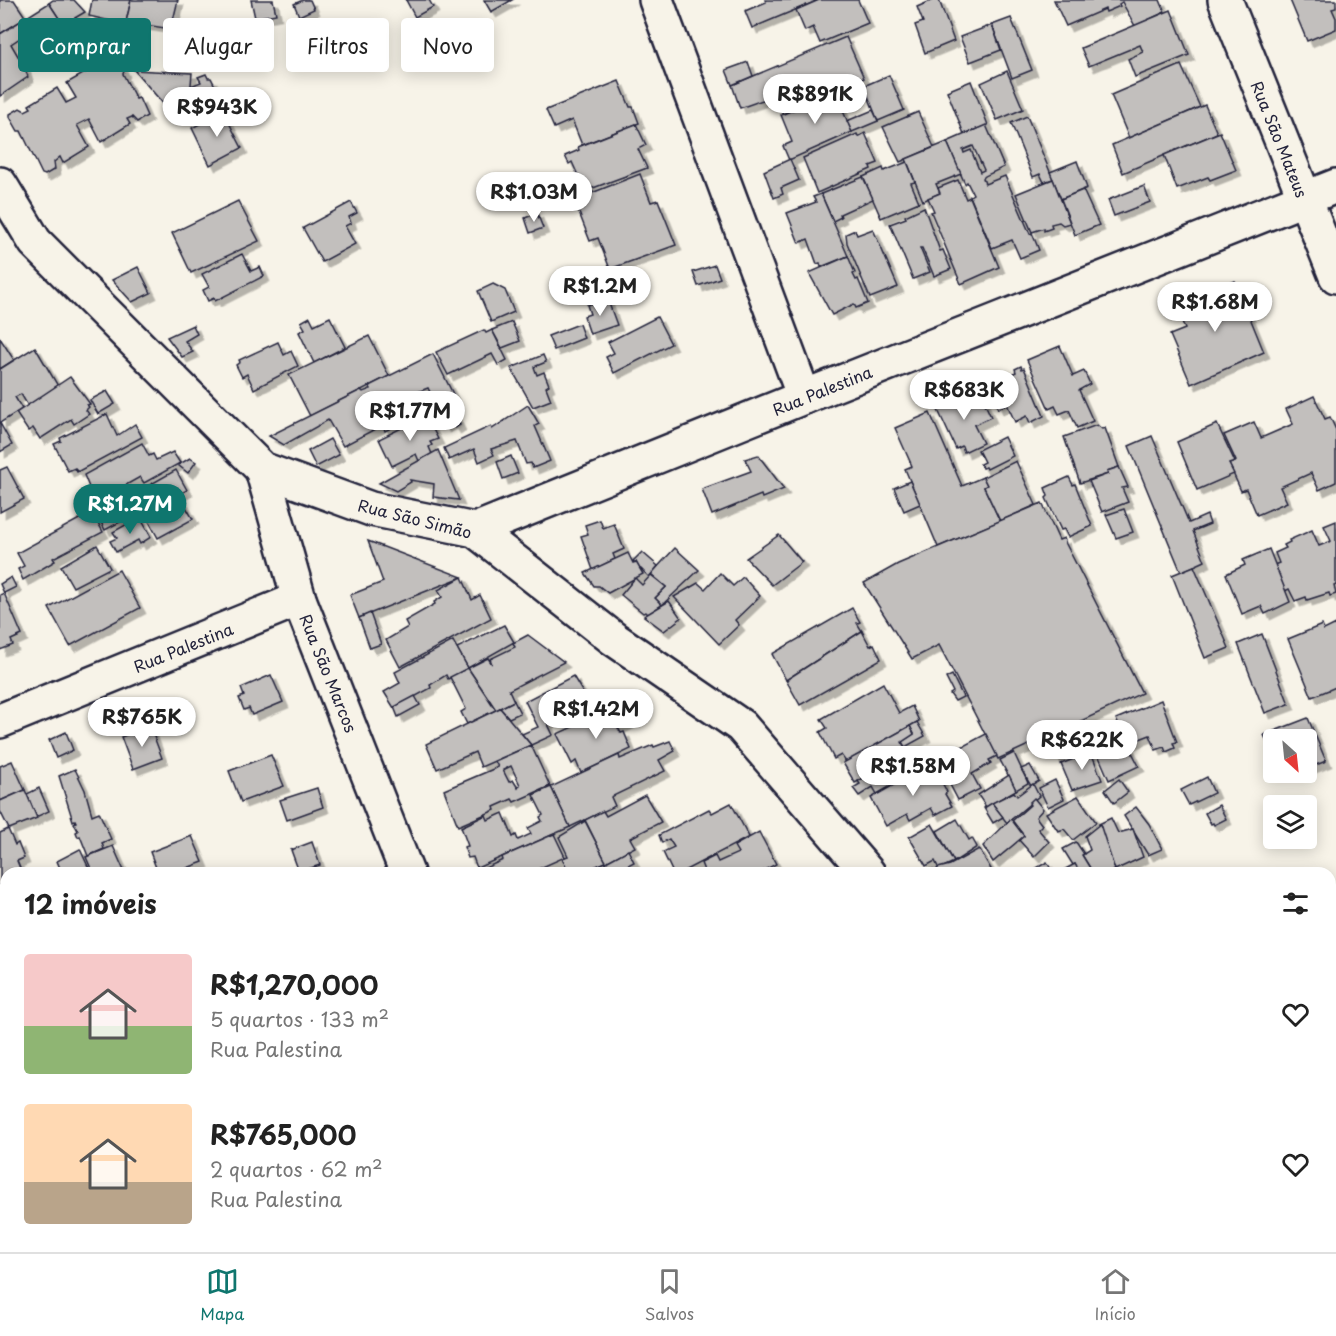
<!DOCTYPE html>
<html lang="pt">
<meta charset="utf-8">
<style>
body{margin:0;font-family:"Playpen Sans",sans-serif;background:#f6f6f6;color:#222;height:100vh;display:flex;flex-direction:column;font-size:22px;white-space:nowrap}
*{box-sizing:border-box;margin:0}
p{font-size:20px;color:#767676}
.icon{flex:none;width:33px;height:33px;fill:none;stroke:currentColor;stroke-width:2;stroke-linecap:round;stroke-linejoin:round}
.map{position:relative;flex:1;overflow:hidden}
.drawer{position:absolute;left:0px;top:867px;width:1336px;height:386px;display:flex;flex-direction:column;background:#fff;border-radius:18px 18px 0 0;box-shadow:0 3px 15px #0003}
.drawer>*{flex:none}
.guide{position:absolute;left:18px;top:18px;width:600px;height:54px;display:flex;gap:12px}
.needle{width:39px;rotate:153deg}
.tools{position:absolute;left:1263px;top:729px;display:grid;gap:12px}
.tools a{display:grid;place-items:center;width:54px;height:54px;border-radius:6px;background:#fff;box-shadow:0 3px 15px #0003;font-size:30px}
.price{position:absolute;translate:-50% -51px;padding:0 14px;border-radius:21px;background:#fff;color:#222;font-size:20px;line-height:39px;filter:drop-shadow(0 2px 3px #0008)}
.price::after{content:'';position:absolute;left:50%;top:36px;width:18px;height:14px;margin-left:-9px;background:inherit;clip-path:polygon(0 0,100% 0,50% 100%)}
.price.active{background:#0f766e;color:#fff}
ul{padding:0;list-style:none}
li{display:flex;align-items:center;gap:18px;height:150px;padding:0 24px}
li span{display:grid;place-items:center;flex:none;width:168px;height:120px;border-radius:6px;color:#555}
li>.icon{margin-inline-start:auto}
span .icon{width:72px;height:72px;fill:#fffc;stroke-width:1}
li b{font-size:26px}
h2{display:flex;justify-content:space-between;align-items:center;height:72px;padding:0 24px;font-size:26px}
.tag{padding:0 21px;border-radius:6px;background:#fff;box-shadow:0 3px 15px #0003;font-size:21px;line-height:54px}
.tag.active{background:#0f766e;color:#fff}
.tabs{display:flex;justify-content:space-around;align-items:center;height:84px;border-top:2px solid #e0e0e0;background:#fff;font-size:16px;color:#767676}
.tabs a{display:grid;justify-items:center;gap:3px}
.tabs .active{color:#0f766e}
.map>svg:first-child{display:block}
.building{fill:#c2bfbd;stroke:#22223b;stroke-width:1.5;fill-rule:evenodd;filter:url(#shadow)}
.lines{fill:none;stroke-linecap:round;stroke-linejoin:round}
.minor-casing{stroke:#22223b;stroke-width:38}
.minor{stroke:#f7f3e8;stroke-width:33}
.labels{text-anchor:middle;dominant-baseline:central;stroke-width:5;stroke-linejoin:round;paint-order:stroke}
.street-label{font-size:16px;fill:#22223b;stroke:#f7f3e8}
</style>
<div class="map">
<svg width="1336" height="1252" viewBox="0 0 1336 1252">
<defs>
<filter id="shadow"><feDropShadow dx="5.5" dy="5.5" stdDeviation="0" flood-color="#0004"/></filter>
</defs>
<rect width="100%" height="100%" fill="#f7f3e8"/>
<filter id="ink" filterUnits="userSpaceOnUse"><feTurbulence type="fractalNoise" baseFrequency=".0167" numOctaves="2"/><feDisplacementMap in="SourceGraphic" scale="12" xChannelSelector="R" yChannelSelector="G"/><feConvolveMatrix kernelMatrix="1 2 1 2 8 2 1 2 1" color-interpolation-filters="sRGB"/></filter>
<g filter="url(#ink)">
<g class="building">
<polygon points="0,0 14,0 26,18 0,34"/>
<polygon points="53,0 74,0 85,12 63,25 49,3"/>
<polygon points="92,0 131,0 123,37 109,33 111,21 89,16"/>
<polygon points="131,0 178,0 171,29 126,22"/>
<polygon points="251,0 273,0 276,14 255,18"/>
<polygon points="303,0 310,0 314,9 299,16 294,4"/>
<polygon points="406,0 429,0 433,7 415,17"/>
<polygon points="484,0 512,0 491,12"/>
<polygon points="765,0 819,0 752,28 745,11 766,2"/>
<polygon points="819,0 858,0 868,23 820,43 813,27 805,31 796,10"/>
<polygon points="933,0 939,0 954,41 925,53 915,25 923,22 917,7"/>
<polygon points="1054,0 1160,0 1165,12 1135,26 1122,2 1119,4 1120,6 1106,12 1105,9 1066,26"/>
<polygon points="1290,0 1336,0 1336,8 1332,9 1336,18 1336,29 1307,41"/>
<polygon points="49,3 76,44 49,64 45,57 41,57 26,34 11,44 25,68 28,77 0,96 0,34"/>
<polygon points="1171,10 1189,55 1135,77 1128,59 1143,52 1140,45 1089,66 1081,48"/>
<polygon points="1011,18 1032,70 1012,78 992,25"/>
<polygon points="992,25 1001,50 970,62 960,37"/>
<polygon points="846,37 864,78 783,114 774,96 740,108 732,85"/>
<polygon points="112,55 116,56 124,71 123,74 136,99 139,98 147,116 137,122 132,117 127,119 130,124 101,142 89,119 77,125 89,147 63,163 60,157 54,162 55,169 45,175 42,174 21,131 18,131 10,117 10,114 20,108 25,111 31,108 29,105 57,88 66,103 76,98 67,83 97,66 99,70 103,68 102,61"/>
<polygon points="748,62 753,76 732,85 726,70"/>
<polygon points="1181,65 1200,107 1129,138 1111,95"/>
<polygon points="134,70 192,73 189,108 174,116"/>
<polygon points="1007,71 1023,109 997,120 981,83"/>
<polygon points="206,74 208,78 211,78 219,94 198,105 196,100 190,103 191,86 201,82 198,77"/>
<polygon points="889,75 904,110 878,121 864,86"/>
<polygon points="619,81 630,107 633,107 639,123 582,145 572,120 554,128 546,110"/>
<polygon points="971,81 988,125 964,134 947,91"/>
<polygon points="835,92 852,132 789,160 783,146 792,142 781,115"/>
<polygon points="1205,105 1217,133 1123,173 1112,145"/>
<polygon points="873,110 878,121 852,132 847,121"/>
<polygon points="223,111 242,148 210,165 192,128"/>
<polygon points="918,112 934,147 900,162 883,127"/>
<polygon points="1027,116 1053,179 1044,182 1040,174 1033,177 1011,123"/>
<polygon points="636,124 646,145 638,149 647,168 585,191 572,162 569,164 565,156 579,150 578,147"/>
<path d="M986 125 1004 167 985 176 983 178 985 184 1005 176 1030 234 1032 233 1039 250 1020 258 1012 240 992 248 970 196 973 194 967 182 965 184 947 142ZM973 146 984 170 980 172 971 150 964 153 963 150Z"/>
<polygon points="1220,132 1236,170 1210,180 1208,177 1177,189 1164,155"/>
<polygon points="865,133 878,163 870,166 871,169 817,193 803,158 857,134 858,137"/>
<polygon points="947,142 961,174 936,184 940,193 923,201 906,159"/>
<polygon points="790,159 799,180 781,188 783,194 774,198 764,171"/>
<polygon points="1077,161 1087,188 1061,199 1050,172"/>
<polygon points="907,162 915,182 911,183 919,202 881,218 863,177 883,168 884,171"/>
<polygon points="640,174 651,202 658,200 676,245 610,269 598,238 590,241 574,200"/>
<polygon points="863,177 873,199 840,214 841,217 833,221 821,194"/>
<polygon points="1053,179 1070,223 1063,225 1059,222 1051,224 1052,228 1044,231 1044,228 1032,232 1016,194"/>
<polygon points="958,180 966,199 970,197 999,267 961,284 931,212 934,211 928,198 940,193 938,188"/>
<polygon points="1144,186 1150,202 1114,216 1108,200"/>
<polygon points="1083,190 1099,225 1075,235 1061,199"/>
<polygon points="821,194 848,256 821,267 820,263 817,264 808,239 799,243 787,213 816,202 813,197"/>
<polygon points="238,201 259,241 191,273 172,233"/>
<polygon points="351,202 357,213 349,217 351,223 345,226 355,244 322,262 303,228"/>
<polygon points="924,207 940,251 943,250 951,269 934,276 922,248 920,248 930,272 913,279 890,224 906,218 905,216"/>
<polygon points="537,213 543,228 530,233 525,218"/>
<polygon points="873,229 898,287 870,298 847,243 846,234 855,230 857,235"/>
<polygon points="242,254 251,271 260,267 264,276 215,301 214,298 208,301 203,290 209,287 202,274"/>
<polygon points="848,256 855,273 853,274 856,280 858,279 868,303 856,308 854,304 832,315 809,273"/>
<polygon points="715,265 720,278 698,286 693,272"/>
<polygon points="138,267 151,293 132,302 112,280"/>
<polygon points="1235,281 1264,352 1191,384 1170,335 1185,329 1176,307"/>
<polygon points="493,284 505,290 514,312 491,322 478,291"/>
<polygon points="607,298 617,325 590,334 584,316 590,314 587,305"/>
<polygon points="310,317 314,325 330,317 345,347 314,363 299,332 305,329 301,322"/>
<polygon points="657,317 671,344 614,373 606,357 614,353 608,342"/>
<polygon points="512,322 520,341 502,348 492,330"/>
<polygon points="579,324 584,338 554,350 548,336"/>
<polygon points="193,325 197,334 185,341 193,352 182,357 167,337"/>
<polygon points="484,330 486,333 492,330 507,360 498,365 492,354 448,375 436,352"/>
<polygon points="369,336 389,376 310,416 289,375"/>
<polygon points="0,338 14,360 0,369"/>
<polygon points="278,342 284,355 291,351 298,366 254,389 247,374 242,377 236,365 240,362 239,360"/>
<polygon points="1060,346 1073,376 1084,371 1090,384 1079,390 1093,421 1077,428 1069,410 1059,414 1055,406 1049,409 1027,360"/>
<polygon points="35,347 58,386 28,406 21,394 15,397 22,409 0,423 0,369"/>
<polygon points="433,354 454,396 436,405 428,388 410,395 416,401 426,396 431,407 385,431 376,413 382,410 377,402 369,406 379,427 343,446 328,420 284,445 269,436 361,390 363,392 371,389 369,386"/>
<polygon points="543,355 546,362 534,367 537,375 544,372 549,385 546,387 551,400 533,407 511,368"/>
<polygon points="1021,366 1022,369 1024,368 1044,416 1030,423 1027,416 1015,422 1007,404 998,409 990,390 1000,386 997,380 1016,372 1015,369"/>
<polygon points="70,377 90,404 87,405 89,407 86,410 89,414 74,424 71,419 40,439 33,428 28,431 16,413"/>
<polygon points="107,391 115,404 98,414 90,400"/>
<polygon points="981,395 991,417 974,425 983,443 964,452 962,446 956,449 937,408 962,397 964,403"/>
<polygon points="1314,396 1325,419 1330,417 1336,430 1336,482 1319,490 1311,473 1280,487 1287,502 1257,515 1246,489 1241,491 1229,464 1236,461 1224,435 1254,422 1261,438 1293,424 1286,409"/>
<polygon points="447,399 460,425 455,428 452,423 444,427 439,416 432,420 427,409"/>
<polygon points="528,405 539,424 535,426 550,461 533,468 531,463 526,464 517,441 491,449 494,455 479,462 474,449 449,460 444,448 491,426 492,429"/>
<polygon points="930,413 962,486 983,477 987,485 984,487 1000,521 938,547 905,469 912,466 895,428"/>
<polygon points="107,414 117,436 135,424 142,437 77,472 75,468 68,471 54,444 61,441 60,438"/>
<polygon points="426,416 438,439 430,442 432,445 429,447 432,454 419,461 416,454 392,466 379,439"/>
<polygon points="0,423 12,445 0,452"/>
<polygon points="1217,424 1235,462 1229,464 1234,474 1197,490 1177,442"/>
<polygon points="1097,425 1102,429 1105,428 1119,467 1107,471 1108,474 1080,483 1064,437"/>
<polygon points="1152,436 1189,523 1207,515 1210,524 1193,531 1205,561 1181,572 1129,446"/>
<polygon points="1004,437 1013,456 987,469 986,467 983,468 980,464 984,462 978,450"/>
<polygon points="330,439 339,455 316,467 308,451"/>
<polygon points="142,443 149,456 153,454 156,460 173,452 180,463 144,483 140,477 110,494 114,499 101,507 98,500 95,502 84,475"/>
<polygon points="438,450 459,500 433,497 434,484 410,480 411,482 396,491 379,483"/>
<polygon points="758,455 784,489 762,498 761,495 712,515 702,489 751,471 745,459"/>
<polygon points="511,456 518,473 503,479 497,462"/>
<polygon points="190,458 196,462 188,473 178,465"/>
<polygon points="1016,461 1036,505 1000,521 984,487 987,485 983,477"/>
<polygon points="7,467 24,499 0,512 0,470"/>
<polygon points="1119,467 1128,487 1122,488 1128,502 1102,512 1089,481 1108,474 1107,471"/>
<polygon points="176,470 187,490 150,511 148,507 105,530 95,510 136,487 139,491"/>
<polygon points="1069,477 1073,485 1075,484 1092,526 1068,537 1064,529 1061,530 1046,498 1048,496 1045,488"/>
<polygon points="910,481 920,504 904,511 894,488"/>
<polygon points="179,495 193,519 158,538 145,514"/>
<polygon points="1042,503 1059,540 1064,538 1066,544 1142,693 998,759 939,645 912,659 864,583 898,564"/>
<polygon points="1124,509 1133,532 1116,538 1106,515"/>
<polygon points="92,512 103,532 53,558 55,561 23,580 18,569 24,566 17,553"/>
<polygon points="140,517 151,537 140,544 138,540 116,552 110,541 117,538 113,532"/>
<polygon points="600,520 603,528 614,524 624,549 613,554 615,559 593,570 581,536 588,534 585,525"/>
<polygon points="1336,521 1336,585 1334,586 1336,594 1330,596 1329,593 1307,600 1306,597 1295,601 1289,589 1285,591 1274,565 1279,563 1275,553 1286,548 1284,545 1290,542 1289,540 1312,530 1319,546 1331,541 1324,526"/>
<polygon points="779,535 802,562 772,585 746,558"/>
<polygon points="368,541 462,577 359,618 350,595 383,582"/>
<polygon points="97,545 110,568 73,587 61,566"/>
<polygon points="675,548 699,570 662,605 655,598 666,587 651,574"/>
<polygon points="1269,549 1290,602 1265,614 1261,606 1242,614 1226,574 1245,565 1243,560"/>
<polygon points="642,552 658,566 649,577 641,569 639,569 636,562 632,562"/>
<polygon points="628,553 633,563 636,562 643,574 608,593 599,586 594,586 585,573"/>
<polygon points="1194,566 1229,648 1205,658 1172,575"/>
<polygon points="119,570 140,608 70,646 49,608"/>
<polygon points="720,573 733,586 743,577 760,596 735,620 739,625 719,644 674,597 698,583 705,589"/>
<polygon points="651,575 666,587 655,598 662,605 648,614 646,612 643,613 621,595 635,578 642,585"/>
<polygon points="11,577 16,587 4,593 0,584"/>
<polygon points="462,577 472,600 480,595 491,618 400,667 386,640 408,627 405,621 435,604 434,602 442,597 438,590"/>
<polygon points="4,593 22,635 11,640 13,645 0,650 0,595"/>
<polygon points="669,601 681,618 664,631 644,616"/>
<polygon points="852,608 860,622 857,623 862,631 786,680 772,654"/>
<polygon points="370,613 381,644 370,648 359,618"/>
<polygon points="1336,624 1336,687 1312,697 1288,639 1322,625 1324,630"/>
<polygon points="504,625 514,642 468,668 457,648"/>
<polygon points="862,631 870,646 874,644 881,659 800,705 786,680"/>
<polygon points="1262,634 1289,704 1265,713 1238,644"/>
<polygon points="528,635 564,662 509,690 514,701 496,710 468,668 488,658 492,664 490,659 515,647 513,643"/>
<polygon points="453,641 468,668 448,679 446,675 430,685 431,688 394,708 384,692 400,683 395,672"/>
<polygon points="468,668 496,710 467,724 461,712 466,709 450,677"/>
<polygon points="271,675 283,702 252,715 249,708 244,710 239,698 244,696 241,688"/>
<polygon points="952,675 963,697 955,701 950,694 953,692 946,678"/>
<polygon points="573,676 589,703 547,722 553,735 531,745 522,734 538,727 525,701"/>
<polygon points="883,683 899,713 912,706 919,721 846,762 841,755 834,759 820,732 827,728 821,719"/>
<polygon points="415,696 420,705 398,717 394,707"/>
<polygon points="1161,700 1177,742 1173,743 1175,748 1166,752 1164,747 1156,750 1150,735 1127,744 1116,719"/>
<polygon points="514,701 520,713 509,718 500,708"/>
<polygon points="621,705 628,723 618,728 621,733 624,732 631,749 581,773 576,761 572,764 557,734"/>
<polygon points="500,708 531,745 481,767 475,752 437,769 426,744"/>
<polygon points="1308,718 1326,761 1306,769 1306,740 1274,740 1274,757 1264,735"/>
<polygon points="917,722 925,736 905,747 902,742 914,734 910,726"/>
<polygon points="1072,725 1075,731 1049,744 1045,737"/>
<polygon points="1118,725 1139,766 1109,780 1096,750 1108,745 1102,731"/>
<polygon points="150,726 162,758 133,769 121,737"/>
<polygon points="910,726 914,734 902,742 909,757 890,767 889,765 855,783 843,763"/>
<polygon points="66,732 73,750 56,758 49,740"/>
<polygon points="986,734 997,756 989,760 991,763 972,774 980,789 958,800 937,760"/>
<polygon points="1060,739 1065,752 1055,757 1049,743"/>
<polygon points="670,741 675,751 659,760 665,771 611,797 615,806 570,827 551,787 619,755 620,759 653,745 654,747"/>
<path d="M531 745 550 786 514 802 512 799 494 807 495 810 458 826 444 790 498 767 495 761ZM511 766 520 785 518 788 513 780 509 782 503 770Z"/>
<polygon points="926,748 933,762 921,769 913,755"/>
<polygon points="1091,752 1102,780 1072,790 1061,764"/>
<polygon points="1014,753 1028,783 1016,790 1000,760"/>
<polygon points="271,755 284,786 241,802 229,771"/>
<polygon points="913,755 921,769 877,794 873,787 859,796 853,788 860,784 858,781 889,765 890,767"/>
<polygon points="12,761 25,790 0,801 0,766"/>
<polygon points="932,763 947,792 945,794 952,806 935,815 931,808 910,820 907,814 886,826 871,798"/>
<polygon points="1030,765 1039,781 1031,786 1021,769"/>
<polygon points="75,769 85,790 92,815 99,812 111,839 102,843 104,849 88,856 80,836 78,837 76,832 78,831 74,823 76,822 75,820 73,821 59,776"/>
<polygon points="1009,775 1016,790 986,807 978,795"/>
<polygon points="1207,777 1214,793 1189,805 1181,790"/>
<polygon points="1119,779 1128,792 1114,803 1105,790"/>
<polygon points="1055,780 1064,799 1048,807 1039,788"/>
<polygon points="1033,784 1039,796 1007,823 992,803 1014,792 1017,796"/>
<polygon points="551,787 570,827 477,868 473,857 468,858 464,847 468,846 461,827 486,815 488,820 503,813 513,837 516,835 518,840 531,834 528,828 542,821 540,817 543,815 533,795"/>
<polygon points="39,788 49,811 36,817 27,794"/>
<polygon points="317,788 323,807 287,820 280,800"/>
<polygon points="25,790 37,818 9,829 0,811 0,801"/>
<polygon points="645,795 661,822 630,838 635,847 606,862 585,820 603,811 606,816"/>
<polygon points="1078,796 1096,822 1073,840 1064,829 1058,831 1046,813"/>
<polygon points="1034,798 1043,809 1036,817 1042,825 1038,829 1049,842 1034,857 1019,840 1024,836 1012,821 1030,805 1029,803"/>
<polygon points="731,803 749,837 680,873 673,873 663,852 674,847 669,839 662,843 659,835 709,809 712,813"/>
<polygon points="992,803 1003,817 993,823 984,808"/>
<polygon points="1219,805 1226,819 1214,825 1213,823 1211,824 1205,813"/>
<polygon points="1136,807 1149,824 1162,849 1148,855 1124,816"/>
<polygon points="1111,818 1118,833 1133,829 1143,857 1115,870 1099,824"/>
<polygon points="957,819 969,840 972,838 977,847 954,862 937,831"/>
<polygon points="1011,819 1024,836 993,862 983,846"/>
<polygon points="585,821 606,862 580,873 569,873 562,858 568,856 559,837"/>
<polygon points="932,824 954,862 939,869 935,861 926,866 909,837"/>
<polygon points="1100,824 1115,870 1107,873 1093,873 1082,855 1090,850 1085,836"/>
<polygon points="8,829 15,845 18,843 24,858 17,861 22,873 6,873 6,883 0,885 0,833"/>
<polygon points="759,832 776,864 759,873 705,873 701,863 715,856 718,862 738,853 734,846"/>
<polygon points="554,834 565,857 529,873 479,873 478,871 503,860 502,857"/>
<polygon points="192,836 203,862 187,868 188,873 158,873 150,852"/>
<polygon points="312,842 320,865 299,872 291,850"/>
<polygon points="1076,842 1084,854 1082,855 1093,873 1080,873 1075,864 1073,865 1063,849"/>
<polygon points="113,846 125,873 93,873 86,857"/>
<polygon points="80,849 91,873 62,873 57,861"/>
<polygon points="979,849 991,869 986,873 928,873 933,869 935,872 938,868 950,865"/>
<polygon points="628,850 634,862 624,867 627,873 611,873 606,862"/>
<polygon points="606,862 610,870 603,873 591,873 590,869"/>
<polygon points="1047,862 1053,873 1028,873"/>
<polygon points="1075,864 1080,873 1058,873 1073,865"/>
<polygon points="6,889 6,919 0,921 0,892"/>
<polygon points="6,922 6,950 0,952 0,925"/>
<polygon points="2,957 6,967 6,992 0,995 0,958"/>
<polygon points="6,999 6,1048 0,1051 0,1001"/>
<polygon points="6,1052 6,1096 0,1080 0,1054"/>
<polygon points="1336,1099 1336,1130 1330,1132 1330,1102"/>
<polygon points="55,1246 102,1246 88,1252 57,1252"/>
<polygon points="131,1246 165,1246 151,1252 134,1252"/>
<polygon points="171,1246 210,1246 213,1252 174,1252"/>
<polygon points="634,1246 659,1246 645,1252 637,1252"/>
<polygon points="676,1246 693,1246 694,1248 699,1246 779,1246 765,1252 748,1252 746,1247 732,1252 663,1252"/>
<polygon points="822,1246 857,1246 844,1252 825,1252"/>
<polygon points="905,1246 955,1246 955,1252 907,1252"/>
<polygon points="1296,1246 1310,1246 1313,1252 1291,1252 1290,1249"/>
</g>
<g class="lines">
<g class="minor-casing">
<g id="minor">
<polyline points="656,0 804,397"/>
<polyline points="1225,0 1336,276"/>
<polyline points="0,184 35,242 262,469 371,509 475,530 614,639 741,726 868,873"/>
<polyline points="262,469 299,599 407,873"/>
<polyline points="475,530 804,397 1336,186"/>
<polyline points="0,721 299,599"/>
<polyline points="556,1246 558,1252"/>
<polyline points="1145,1246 1147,1252"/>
<polyline points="0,1249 1,1252"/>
<polyline points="380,1252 394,1246"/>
</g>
</g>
<use href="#minor" class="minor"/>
</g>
</g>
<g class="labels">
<g class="street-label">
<text transform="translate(1280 139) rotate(68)">Rua São Mateus</text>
<text transform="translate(822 390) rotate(-22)">Rua Palestina</text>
<text transform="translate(415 518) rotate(14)">Rua São Simão</text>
<text transform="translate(183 647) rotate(-22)">Rua Palestina</text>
<text transform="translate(329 673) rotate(68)">Rua São Marcos</text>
</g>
</g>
</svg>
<div class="tools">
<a><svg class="needle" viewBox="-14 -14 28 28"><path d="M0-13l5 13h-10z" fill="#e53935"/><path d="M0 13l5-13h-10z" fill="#767676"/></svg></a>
<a><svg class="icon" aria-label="layers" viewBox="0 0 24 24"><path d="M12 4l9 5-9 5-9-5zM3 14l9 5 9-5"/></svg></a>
</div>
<b class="price" style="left:815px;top:125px">R$891K</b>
<b class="price" style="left:217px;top:138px">R$943K</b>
<b class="price" style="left:534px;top:223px">R$1.03M</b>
<b class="price" style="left:600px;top:317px">R$1.2M</b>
<b class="price" style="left:1215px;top:333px">R$1.68M</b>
<b class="price" style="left:964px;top:421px">R$683K</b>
<b class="price" style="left:410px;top:442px">R$1.77M</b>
<b class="price active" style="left:130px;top:535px">R$1.27M</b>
<b class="price" style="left:596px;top:740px">R$1.42M</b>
<b class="price" style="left:142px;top:748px">R$765K</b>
<b class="price" style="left:1082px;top:771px">R$622K</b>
<b class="price" style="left:913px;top:797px">R$1.58M</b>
<div class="guide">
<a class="tag active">Comprar</a>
<a class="tag">Alugar</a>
<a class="tag">Filtros</a>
<a class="tag">Novo</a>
</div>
<section class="drawer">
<h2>12 imóveis<svg class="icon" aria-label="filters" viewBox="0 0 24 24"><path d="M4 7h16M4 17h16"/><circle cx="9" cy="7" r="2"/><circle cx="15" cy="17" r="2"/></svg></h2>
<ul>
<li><span style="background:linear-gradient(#f6c9c9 60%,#8fb573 0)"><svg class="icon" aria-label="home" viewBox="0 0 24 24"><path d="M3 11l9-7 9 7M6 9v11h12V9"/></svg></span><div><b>R$1,270,000</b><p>5 quartos · 133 m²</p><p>Rua Palestina</p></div><svg class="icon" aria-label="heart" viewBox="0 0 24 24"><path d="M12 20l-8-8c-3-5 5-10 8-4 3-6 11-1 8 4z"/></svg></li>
<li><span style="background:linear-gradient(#ffd9b3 65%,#b9a48a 0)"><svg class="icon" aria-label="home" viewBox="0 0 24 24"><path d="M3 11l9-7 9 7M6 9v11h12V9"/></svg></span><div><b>R$765,000</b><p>2 quartos · 62 m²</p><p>Rua Palestina</p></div><svg class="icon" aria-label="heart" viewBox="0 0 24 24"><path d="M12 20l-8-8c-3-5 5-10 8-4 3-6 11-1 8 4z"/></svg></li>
</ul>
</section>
</div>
<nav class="tabs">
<a class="active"><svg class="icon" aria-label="map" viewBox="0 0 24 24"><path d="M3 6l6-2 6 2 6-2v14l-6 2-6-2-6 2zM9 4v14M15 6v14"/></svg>Mapa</a>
<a><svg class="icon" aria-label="saved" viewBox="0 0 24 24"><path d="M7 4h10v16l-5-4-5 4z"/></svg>Salvos</a>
<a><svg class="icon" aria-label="home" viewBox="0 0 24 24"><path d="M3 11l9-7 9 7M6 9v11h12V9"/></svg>Início</a>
</nav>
